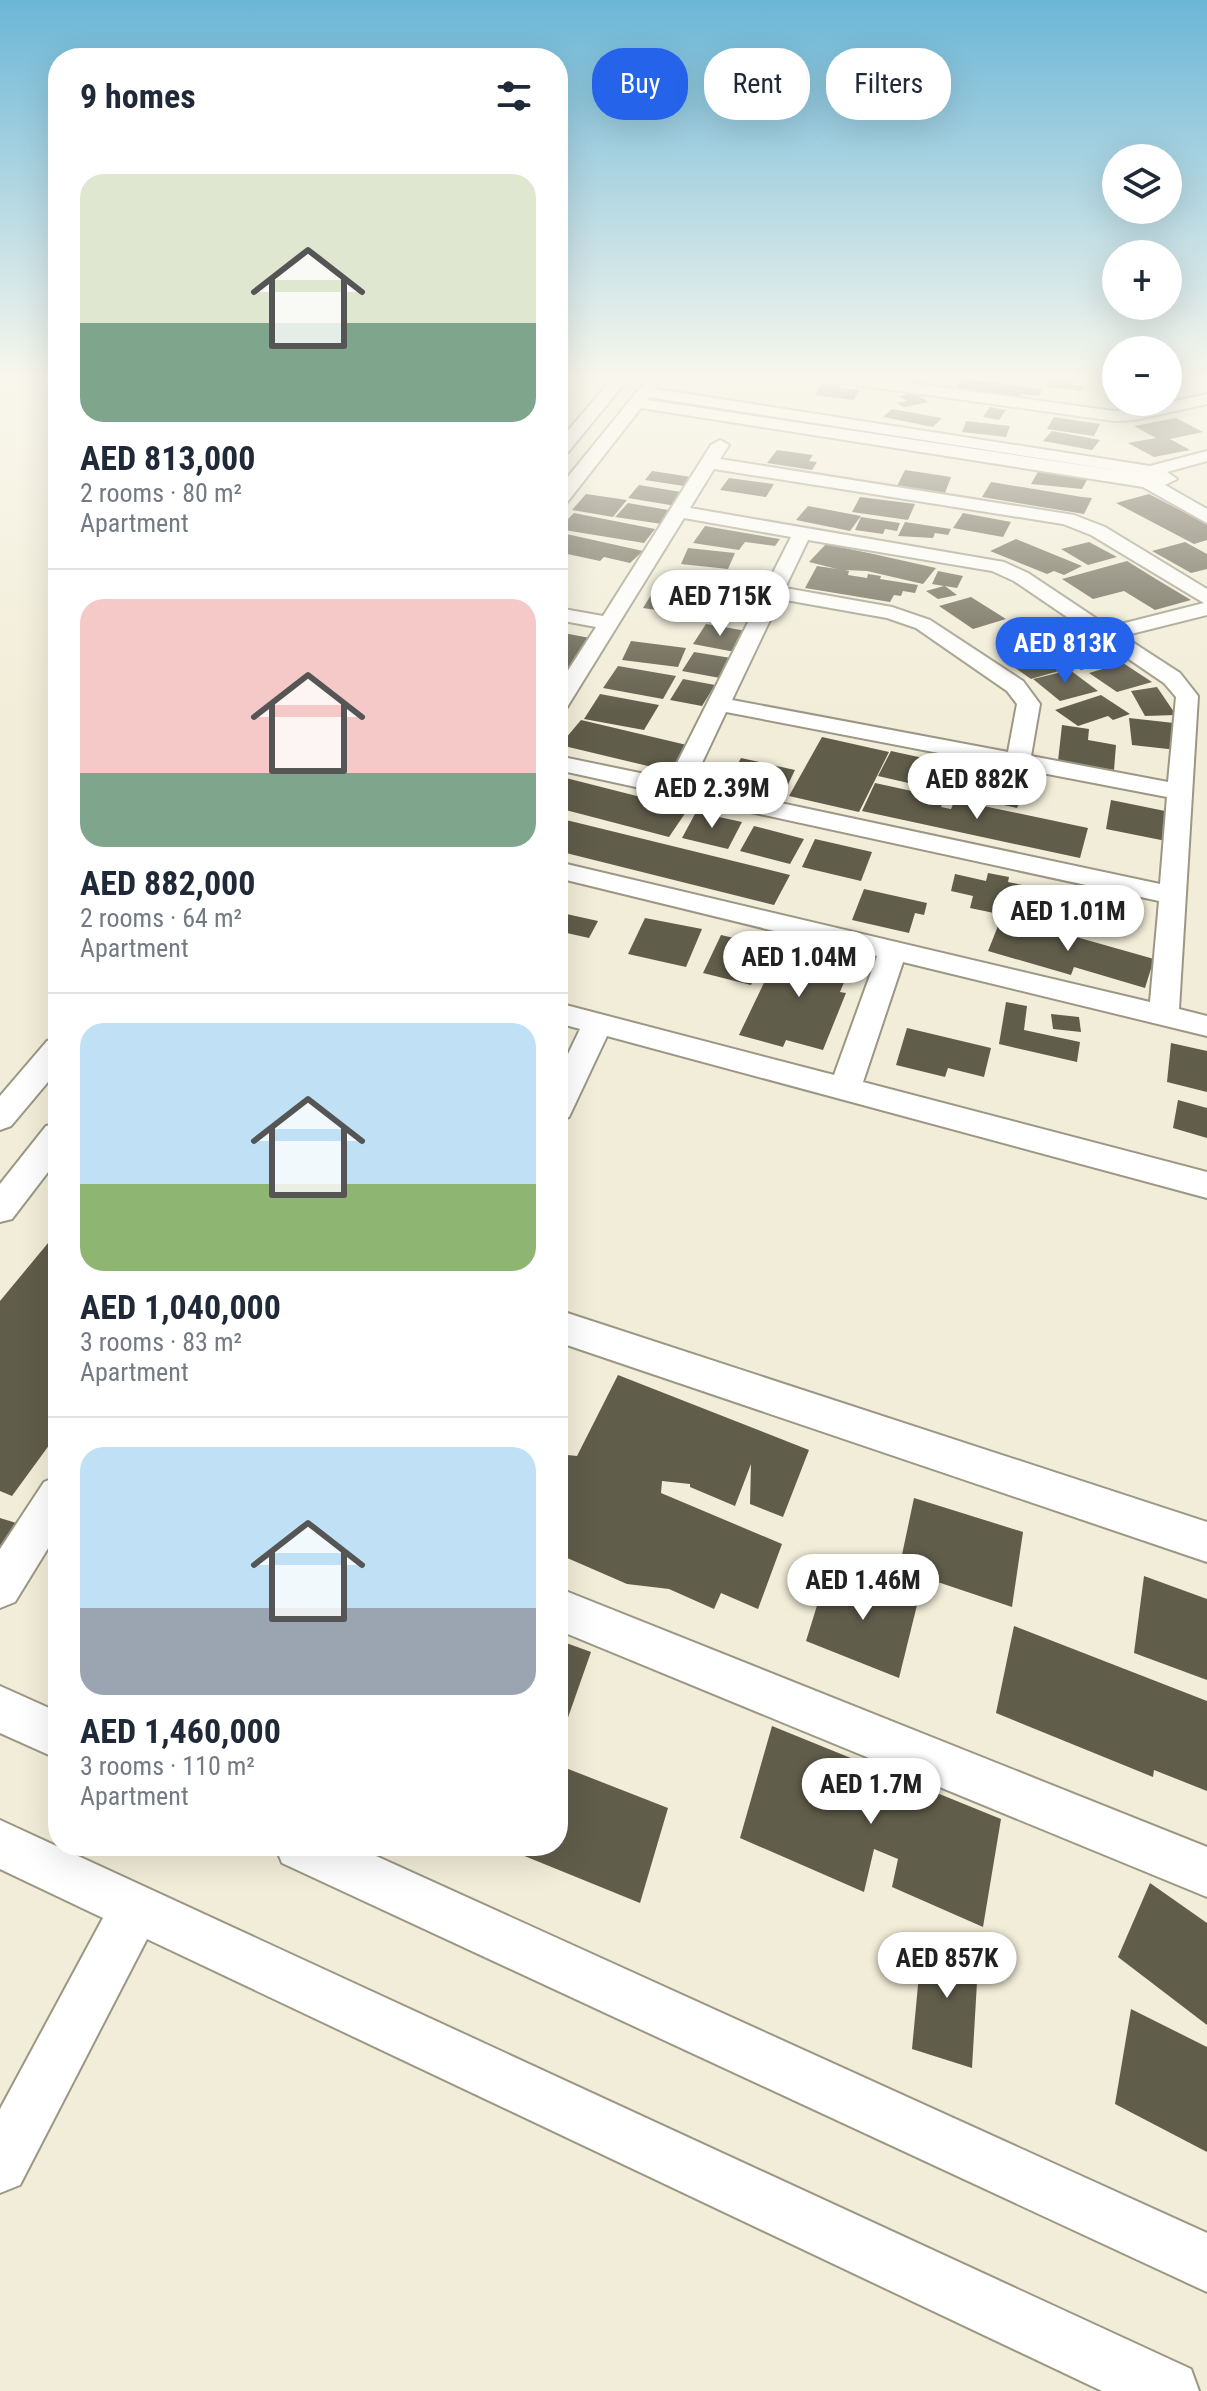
<!DOCTYPE html>
<meta charset="utf-8">
<style>
body{margin:0;font-family:"Roboto Condensed",sans-serif;background:#f2f2f3;color:#1f2937;height:100vh;display:flex;flex-direction:column;font-size:30px;white-space:nowrap}
*{box-sizing:border-box;margin:0}
p{font-size:26px;color:#747a83}
.icon{flex:none;width:44px;height:44px;fill:none;stroke:currentColor;stroke-width:2;stroke-linecap:round;stroke-linejoin:round}
.map{position:relative;flex:1;overflow:hidden}
.panel{position:absolute;left:48px;top:48px;width:520px;height:1808px;display:flex;flex-direction:column;background:#fff;border-radius:32px;box-shadow:0 8px 32px #0002}
.panel>*{flex:none}
.hud{position:absolute;left:592px;top:48px;width:494px;height:72px;display:flex;gap:16px}
.tools{position:absolute;left:1102px;top:144px;display:grid;gap:16px}
.tools a{display:grid;place-items:center;width:80px;height:80px;border-radius:50%;background:#fff;box-shadow:0 8px 32px #0002;font-size:40px}
.price{position:absolute;translate:-50% -68px;padding:0 18px;border-radius:28px;background:#fff;color:#222;font-size:26px;line-height:52px;filter:drop-shadow(0 2px 4px #0008)}
.price::after{content:'';position:absolute;left:50%;top:48px;width:24px;height:18px;margin-left:-12px;background:inherit;clip-path:polygon(0 0,100% 0,50% 100%)}
.price.selected{background:#2563eb;color:#fff}
ul{padding:0;list-style:none}
li{display:grid;align-content:center;gap:16px;height:424px;padding:0 32px}
li+li{border-top:2px solid #e0e1e3}
li span{display:grid;place-items:center;height:248px;border-radius:24px;color:#555}
li>.icon{margin-inline-start:auto}
span .icon{width:144px;height:144px;fill:#fffc;stroke-width:1}
li b{font-size:34px}
h2{display:flex;justify-content:space-between;align-items:center;height:96px;padding:0 32px;font-size:34px}
.chip{padding:0 28px;border-radius:32px;background:#fff;box-shadow:0 8px 32px #0002;font-size:28px;line-height:72px}
.chip.selected{background:#2563eb;color:#fff}
.map>svg:first-child{display:block}
.building{fill:#615d4b}
.lines{fill:none;stroke-linecap:round;stroke-linejoin:round}
.minor-casing{stroke:#9b9784;stroke-width:4}
.minor{fill:#fff;fill-rule:evenodd}
</style>
<div class="map">
<svg width="1207" height="2391" viewBox="0 0 1207 2391">
<rect width="100%" height="100%" fill="#f2edd8"/>
<g class="building">
<polygon points="962,378 1004,384 1042,389 1039,396 1021,394 1019,399 955,390"/>
<polygon points="1049,378 1073,378 1072,385 1083,386 1082,391 1047,387"/>
<polygon points="822,383 841,385 840,388 859,390 854,400 815,395"/>
<polygon points="913,393 929,402 904,407 896,403 907,401 899,396"/>
<polygon points="990,407 1006,410 999,420 983,417"/>
<polygon points="892,409 942,418 933,427 883,417"/>
<polygon points="1054,417 1100,424 1094,436 1047,429"/>
<polygon points="1176,418 1203,432 1170,439 1190,450 1154,457 1128,443 1156,438 1134,426"/>
<polygon points="966,421 1010,426 1006,437 962,432"/>
<polygon points="1052,431 1100,440 1092,450 1043,441"/>
<polygon points="777,450 813,455 809,461 817,462 812,470 767,463"/>
<polygon points="905,470 951,477 945,493 897,486"/>
<polygon points="1039,470 1088,478 1082,489 1031,484"/>
<polygon points="652,471 691,477 684,486 645,480"/>
<polygon points="729,478 774,484 766,497 720,490"/>
<polygon points="991,482 1082,497 1092,498 1084,514 982,497"/>
<polygon points="639,485 687,493 676,506 628,498"/>
<polygon points="586,494 627,500 613,517 572,510"/>
<polygon points="1149,494 1207,524 1207,540 1194,544 1116,503"/>
<polygon points="860,497 915,504 908,520 852,512"/>
<polygon points="628,503 674,511 662,524 615,517"/>
<polygon points="808,506 861,516 850,531 796,520"/>
<polygon points="574,513 655,529 644,543 558,529"/>
<polygon points="963,513 1011,522 1003,537 953,528"/>
<polygon points="861,517 900,523 897,531 885,529 883,534 855,530"/>
<polygon points="905,522 951,529 948,535 935,533 933,538 898,536"/>
<polygon points="705,526 780,539 775,546 745,542 739,550 693,543"/>
<polygon points="562,533 643,551 630,563 604,557 600,561 558,552 558,537"/>
<polygon points="1016,539 1082,566 1064,575 1054,571 1047,574 990,551"/>
<polygon points="1089,542 1117,557 1088,565 1061,549"/>
<polygon points="1185,542 1207,554 1207,569 1191,573 1152,551"/>
<polygon points="826,544 878,555 936,568 923,584 867,571 845,570 849,571 848,575 867,578 868,574 881,576 880,579 918,585 915,593 903,591 901,596 894,595 890,602 805,588 817,566 837,569 809,562"/>
<polygon points="688,548 735,553 728,569 681,564"/>
<polygon points="1127,561 1156,579 1191,600 1155,610 1124,591 1093,599 1062,579"/>
<polygon points="938,571 963,576 957,588 945,586 957,595 938,599 926,591 944,586 932,584"/>
<polygon points="667,590 714,598 703,617 643,608 651,595 663,597"/>
<polygon points="971,597 1006,619 973,629 939,606"/>
<polygon points="706,624 747,631 735,652 693,644"/>
<polygon points="558,632 590,638 558,687"/>
<polygon points="1086,633 1124,658 1081,670 1044,644"/>
<polygon points="631,641 686,648 678,667 622,660"/>
<polygon points="1042,649 1069,668 1031,679 1004,660"/>
<polygon points="694,652 731,658 720,678 682,671"/>
<polygon points="1123,663 1152,682 1117,692 1089,673"/>
<polygon points="618,666 676,676 663,699 603,688"/>
<polygon points="1070,670 1098,691 1060,701 1033,679"/>
<polygon points="683,679 715,685 702,706 670,700"/>
<polygon points="1157,687 1176,715 1145,716 1131,691"/>
<polygon points="600,694 659,705 644,730 584,719"/>
<polygon points="1101,695 1130,714 1113,720 1108,716 1078,726 1055,710"/>
<polygon points="1129,718 1174,723 1177,750 1132,745"/>
<polygon points="581,720 691,746 673,772 560,745"/>
<polygon points="1062,725 1089,729 1088,740 1116,745 1114,770 1058,761"/>
<polygon points="822,737 889,752 859,812 789,796"/>
<polygon points="891,751 955,765 953,768 1026,784 1017,808 878,776"/>
<polygon points="741,758 795,770 782,797 726,785"/>
<polygon points="558,776 688,809 669,837 558,808"/>
<polygon points="875,783 944,798 941,807 951,809 955,800 1088,828 1080,858 862,811"/>
<polygon points="1111,800 1175,813 1171,842 1106,829"/>
<polygon points="696,812 742,822 728,849 682,838"/>
<polygon points="558,818 790,875 774,905 558,851"/>
<polygon points="754,826 804,839 790,864 740,851"/>
<polygon points="815,839 872,852 861,881 802,867"/>
<polygon points="988,873 1009,877 1008,882 1086,898 1081,931 970,908 973,896 951,891 955,874 986,881"/>
<polygon points="864,889 927,903 924,915 915,913 909,933 852,920"/>
<polygon points="562,913 598,921 589,938 558,931"/>
<polygon points="1002,916 1154,959 1145,988 1074,967 1071,975 988,951"/>
<polygon points="645,918 702,929 686,967 628,954"/>
<polygon points="721,935 768,946 751,985 703,973"/>
<polygon points="783,943 853,961 840,992 846,993 823,1050 786,1040 783,1047 739,1035"/>
<polygon points="1006,1002 1027,1006 1024,1030 1080,1042 1077,1062 999,1044"/>
<polygon points="1051,1014 1079,1017 1081,1032 1053,1029"/>
<polygon points="907,1028 991,1048 984,1077 948,1068 945,1077 896,1065"/>
<polygon points="1171,1043 1207,1051 1207,1092 1167,1082"/>
<polygon points="1178,1100 1207,1108 1207,1138 1173,1128"/>
<polygon points="58,1231 58,1433 12,1496 0,1491 0,1301"/>
<polygon points="618,1375 809,1450 783,1517 750,1504 751,1464 735,1506 690,1487 690,1484 662,1481 661,1493 782,1544 758,1609 721,1593 714,1609 669,1589 627,1584 558,1554 558,1454 577,1456"/>
<polygon points="914,1498 1023,1532 1012,1607 899,1569"/>
<polygon points="0,1518 26,1526 0,1568"/>
<polygon points="829,1567 918,1601 899,1678 806,1641"/>
<polygon points="1144,1576 1207,1599 1207,1680 1134,1653"/>
<polygon points="1014,1626 1207,1701 1207,1791 1154,1770 1153,1777 996,1713"/>
<polygon points="558,1640 591,1652 558,1746"/>
<polygon points="772,1726 1001,1819 983,1927 892,1887 898,1859 874,1849 864,1892 740,1838"/>
<polygon points="558,1765 668,1808 640,1903 522,1855 526,1846 558,1846"/>
<polygon points="1150,1883 1207,1923 1207,2025 1118,1957"/>
<polygon points="923,1932 979,1948 972,2068 912,2049"/>
<polygon points="1131,2009 1207,2047 1207,2152 1115,2104"/>
</g>
<g class="lines">
<g class="minor-casing">
<g id="minor">
<polygon points="613,378 629,378 564,457 558,458 558,442"/>
<polygon points="834,378 874,378 1114,411 1134,410 1207,394 1207,404 1134,420 1114,421 842,383"/>
<path d="M650 381 656 383V389L1150 466 1207 451V461L1167 472 1177 479 1165 485 1207 509V523L1143 487 641 408 565 505 558 507V489L644 383ZM649 397 1128 472 647 400Z"/>
<path d="M720 440 729 445 720 459 1074 515 1105 527 1207 589V615L1123 636 1180 673 1198 696 1179 1009 1207 1016V1036L903 962 863 1082 1207 1172V1198L607 1036 569 1117 558 1121V1075L580 1029 558 1023V1003L834 1075 877 956 558 878V862L1150 1002 1159 901 558 770V756L669 779 791 537 684 518 569 704 566 709 558 711V686L596 627 558 620V608L603 616 711 445ZM714 469 1063 524 1091 535 1204 603 1109 627 1028 573 1004 562 690 508ZM808 540 992 571 1014 581 1164 683 1176 697 1168 782 1031 756 1040 704 1023 681 930 620 892 607 785 588ZM780 599 887 618 916 628 1007 691 1017 704 1008 752 732 700ZM726 712 1167 797 1160 884 692 784Z"/>
<polygon points="58,1038 58,1070 11,1126 0,1130 0,1096 47,1041"/>
<polygon points="58,1123 58,1159 12,1219 0,1222 0,1184 46,1126"/>
<polygon points="558,1310 1207,1522 1207,1562 558,1342"/>
<polygon points="58,1476 58,1532 15,1602 0,1608 0,1549 44,1482"/>
<polygon points="558,1588 1207,1847 1207,1897 558,1630"/>
<polygon points="0,1686 58,1712 58,1759 0,1733"/>
<polygon points="0,1820 1191,2369 1199,2391 1102,2391 147,1939 20,2185 0,2193 0,2109 103,1918 0,1869"/>
<polygon points="275,1846 354,1846 1207,2233 1207,2292 282,1863"/>
</g>
</g>
<use href="#minor" class="minor"/>
</g>
<linearGradient id="sky" x2="0" y2="1"><stop stop-color="#6bb6d6"/><stop offset="0.53" stop-color="#f9f7ed"/><stop offset="1" stop-color="#f9f7ed" stop-opacity="0"/></linearGradient>
<rect width="1207" height="713" fill="url(#sky)"/>
</svg>
<div class="tools">
<a><svg class="icon" aria-label="layers" viewBox="0 0 24 24"><path d="M12 4l9 5-9 5-9-5zM3 14l9 5 9-5"/></svg></a>
<a>+</a>
<a>−</a>
</div>
<b class="price" style="left:720px;top:638px">AED 715K</b>
<b class="price selected" style="left:1065px;top:685px">AED 813K</b>
<b class="price" style="left:977px;top:821px">AED 882K</b>
<b class="price" style="left:712px;top:830px">AED 2.39M</b>
<b class="price" style="left:1068px;top:953px">AED 1.01M</b>
<b class="price" style="left:799px;top:999px">AED 1.04M</b>
<b class="price" style="left:863px;top:1622px">AED 1.46M</b>
<b class="price" style="left:871px;top:1826px">AED 1.7M</b>
<b class="price" style="left:947px;top:2000px">AED 857K</b>
<div class="hud">
<a class="chip selected">Buy</a>
<a class="chip">Rent</a>
<a class="chip">Filters</a>
</div>
<section class="panel">
<h2>9 homes<svg class="icon" aria-label="filters" viewBox="0 0 24 24"><path d="M4 7h16M4 17h16"/><circle cx="9" cy="7" r="2"/><circle cx="15" cy="17" r="2"/></svg></h2>
<ul>
<li><span style="background:linear-gradient(#dfe7d0 60%,#7fa58c 0)"><svg class="icon" aria-label="home" viewBox="0 0 24 24"><path d="M3 11l9-7 9 7M6 9v11h12V9"/></svg></span><div><b>AED 813,000</b><p>2 rooms · 80 m²</p><p>Apartment</p></div></li>
<li><span style="background:linear-gradient(#f6c9c9 70%,#7fa58c 0)"><svg class="icon" aria-label="home" viewBox="0 0 24 24"><path d="M3 11l9-7 9 7M6 9v11h12V9"/></svg></span><div><b>AED 882,000</b><p>2 rooms · 64 m²</p><p>Apartment</p></div></li>
<li><span style="background:linear-gradient(#bfe0f5 65%,#8fb573 0)"><svg class="icon" aria-label="home" viewBox="0 0 24 24"><path d="M3 11l9-7 9 7M6 9v11h12V9"/></svg></span><div><b>AED 1,040,000</b><p>3 rooms · 83 m²</p><p>Apartment</p></div></li>
<li><span style="background:linear-gradient(#bfe0f5 65%,#9aa5b1 0)"><svg class="icon" aria-label="home" viewBox="0 0 24 24"><path d="M3 11l9-7 9 7M6 9v11h12V9"/></svg></span><div><b>AED 1,460,000</b><p>3 rooms · 110 m²</p><p>Apartment</p></div></li>
</ul>
</section>
</div>
